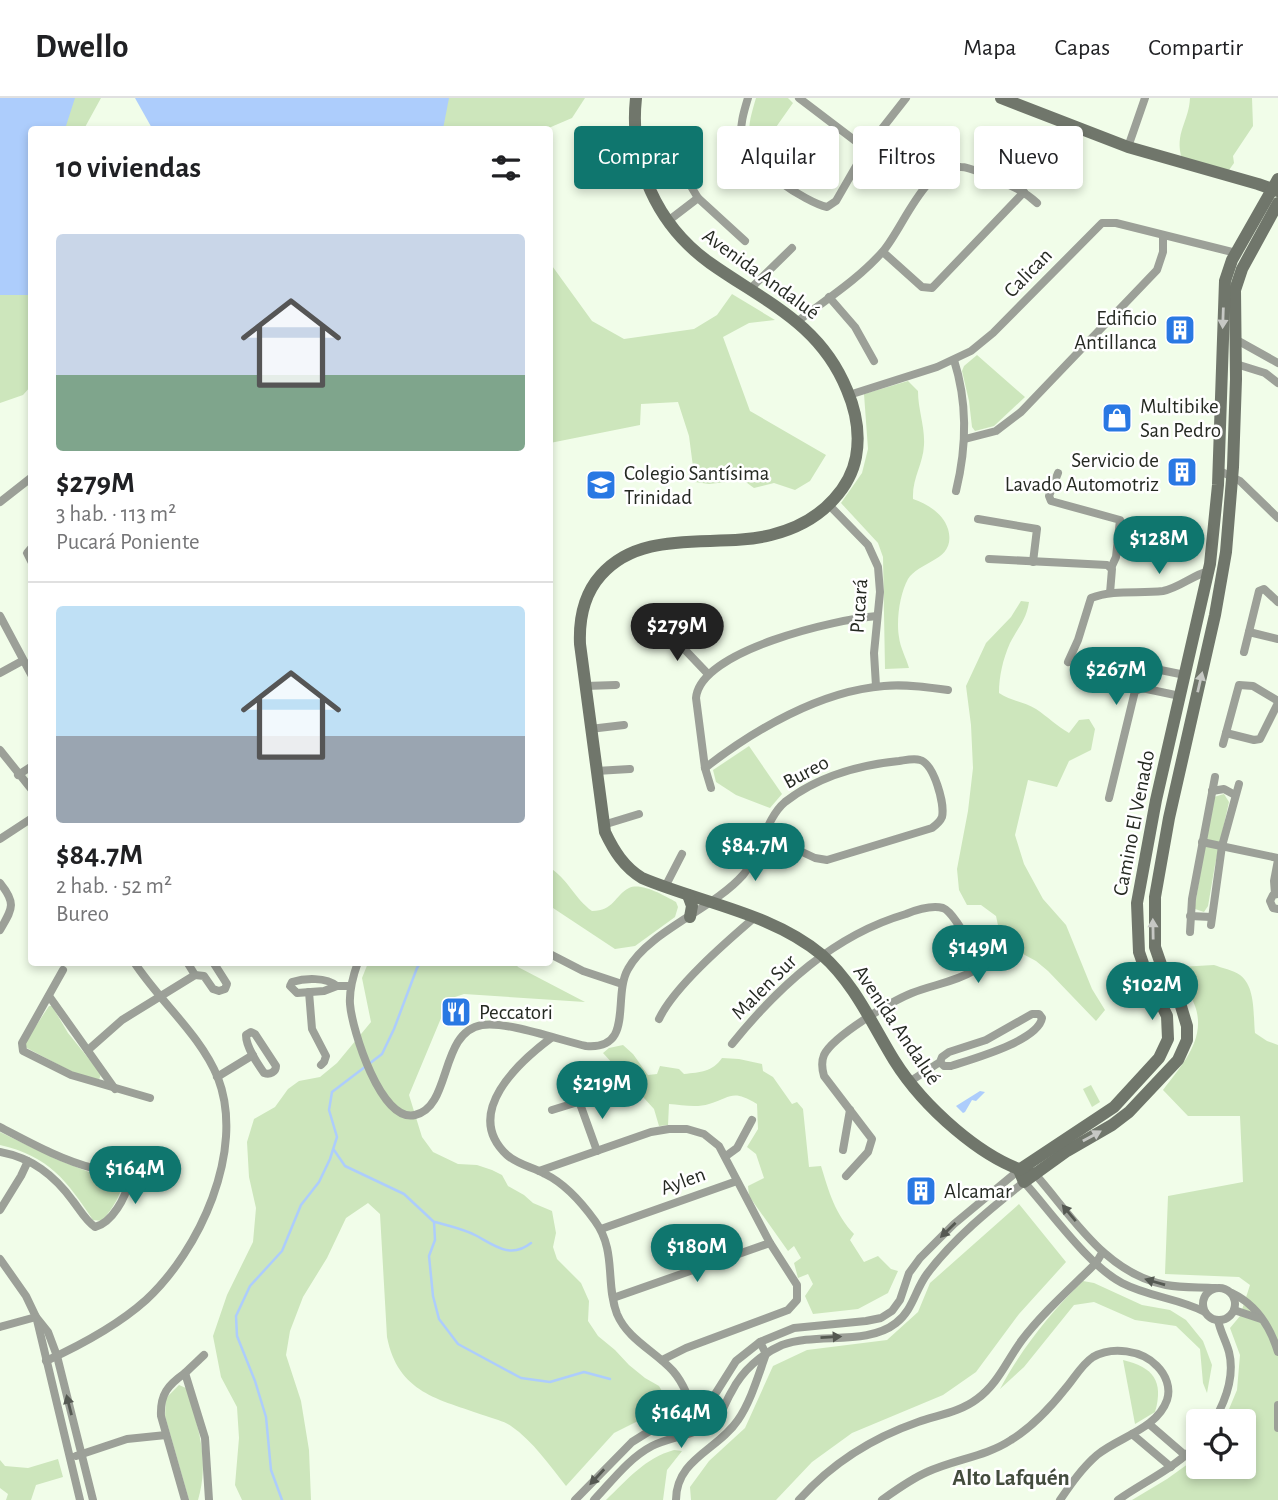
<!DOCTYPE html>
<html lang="es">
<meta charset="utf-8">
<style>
body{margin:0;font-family:"Alegreya Sans",sans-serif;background:#f6f6f6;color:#202124;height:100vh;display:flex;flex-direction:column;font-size:26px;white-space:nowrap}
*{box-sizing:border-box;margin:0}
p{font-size:23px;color:#757577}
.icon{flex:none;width:38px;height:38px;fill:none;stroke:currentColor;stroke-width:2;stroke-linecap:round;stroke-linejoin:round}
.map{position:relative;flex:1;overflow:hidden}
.side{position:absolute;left:28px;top:28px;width:525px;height:840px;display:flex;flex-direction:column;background:#fff;border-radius:7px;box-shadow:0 4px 10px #0003}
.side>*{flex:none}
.top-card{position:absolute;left:574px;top:28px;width:598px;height:63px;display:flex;gap:14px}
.fabs{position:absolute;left:1186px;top:1311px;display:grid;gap:14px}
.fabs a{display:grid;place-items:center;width:70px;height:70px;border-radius:7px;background:#fff;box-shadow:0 4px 10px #0003;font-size:35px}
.price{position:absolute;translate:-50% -60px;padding:0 16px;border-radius:24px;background:#0f766e;color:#fff;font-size:23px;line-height:46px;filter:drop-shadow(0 2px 4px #0008)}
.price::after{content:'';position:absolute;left:50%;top:42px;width:21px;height:16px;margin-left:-10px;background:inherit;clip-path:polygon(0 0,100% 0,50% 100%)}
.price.on{background:#222;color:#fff}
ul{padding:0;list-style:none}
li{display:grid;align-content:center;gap:14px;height:371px;padding:0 28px}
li+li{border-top:2px solid #e0e0e0}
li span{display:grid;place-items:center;height:217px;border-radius:7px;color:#555}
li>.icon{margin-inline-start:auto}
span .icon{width:126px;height:126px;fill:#fffc;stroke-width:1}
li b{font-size:30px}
h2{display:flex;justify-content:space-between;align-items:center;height:84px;padding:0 28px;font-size:30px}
.tag{padding:0 24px;border-radius:7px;background:#fff;box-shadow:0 4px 10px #0003;font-size:24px;line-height:63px}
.tag.on{background:#0f766e;color:#fff}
header{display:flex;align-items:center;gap:42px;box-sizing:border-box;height:98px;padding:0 35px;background:#fff;border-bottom:2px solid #e0e0e0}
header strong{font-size:33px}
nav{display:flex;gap:38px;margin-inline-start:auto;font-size:24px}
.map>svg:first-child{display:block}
.green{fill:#cde6bc}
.water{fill:#adcdfc}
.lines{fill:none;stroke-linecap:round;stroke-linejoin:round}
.stream{stroke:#adcdfc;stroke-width:2.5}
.street{stroke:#9ca098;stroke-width:8}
.secondary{stroke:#70766b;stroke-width:12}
.oneway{fill:#c6c8c4}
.oneway2{fill:#555952}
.labels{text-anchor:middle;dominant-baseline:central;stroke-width:5;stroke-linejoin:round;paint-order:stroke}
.street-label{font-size:21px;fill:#262a23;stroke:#fff}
.poi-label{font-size:21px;fill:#262a23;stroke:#fff;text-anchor:start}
.neighbourhood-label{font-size:23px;font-weight:bold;fill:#434c3d;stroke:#fff}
</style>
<header>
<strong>Dwello</strong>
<nav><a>Mapa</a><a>Capas</a><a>Compartir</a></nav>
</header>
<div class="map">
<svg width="1278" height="1402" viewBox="0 0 1278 1402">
<rect width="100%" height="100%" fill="#f1fde9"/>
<g class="green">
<polygon points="0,0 101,0 84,31 32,32 31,288 23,297 0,305"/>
<polygon points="169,0 585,0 572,20 544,32 168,31"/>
<path d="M756 0H788L793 5 757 56C744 37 750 21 756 0Z"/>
<path d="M1190 0H1252L1253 28 1233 58 1234 65 1229 72 1182 61C1174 35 1189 24 1190 0Z"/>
<polygon points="550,165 592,223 624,241 694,231 717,217 732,196 775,222 749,225 723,239 750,313 826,357 810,383 795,392 774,385 754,390 743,382 709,386 695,384 689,338 678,304 641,306 640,327 550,345"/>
<polygon points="977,257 1025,299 994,328 975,333 972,329 969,303 962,273 964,268"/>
<path d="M908 283 918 293C918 312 925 328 924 347 923 367 912 380 913 401 927 406 943 415 948 431 957 463 920 462 908 481 900 495 896 522 899 539 900 549 906 560 909 570L885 571 883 459 878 445 841 405 862 375 868 351 864 296Z"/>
<path d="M1021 503 1029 504C1026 523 1018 529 1010 545 1003 561 999 578 999 595 1011 603 1025 604 1036 611 1048 619 1057 628 1069 635L1079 622 1089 621 1095 631 1091 652 1069 663 1057 689 1028 682 1015 737 1024 766 1043 801 1066 827 1092 891 1105 912 1096 923 1048 873 1036 863 1012 850 999 832 996 818 981 807H967L959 792 957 771 968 713 973 670 971 627 966 588 986 545 1011 519Z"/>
<polygon points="749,648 782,696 770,710 736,697 716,684 713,672"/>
<polygon points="1224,696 1229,704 1215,767 1208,808 1204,814 1195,811 1195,807 1213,702 1214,699"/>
<path d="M550 770C567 780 575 801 592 813 614 813 614 798 629 790 641 784 665 798 676 804L678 809 675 819 635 848 615 851 550 808Z"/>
<path d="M368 865H515L518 869 585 904 464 896 449 901 409 997 422 1039 433 1054 458 1066 477 1067 492 1072 502 1077 508 1088 524 1097 533 1105 552 1113 556 1135 553 1149 557 1161 581 1185 589 1203 588 1223 598 1238 615 1252 629 1267 645 1280 659 1288 670 1307 614 1335 566 1388C550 1368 533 1343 511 1328 504 1323 494 1321 486 1318 438 1301 398 1295 387 1239L380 1116 368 1105 346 1120 327 1160 303 1199 290 1233 286 1257 301 1303 309 1352 311 1402H242L235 1387 239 1340 237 1309 221 1279 213 1238 227 1197 253 1144 256 1110 249 1079 247 1044 254 1021 275 1009 288 991 299 983 320 979 337 965 371 924 362 880Z"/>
<path d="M1214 867C1222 870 1233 872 1240 877 1256 889 1253 918 1255 935L1267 943 1278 947V1402H1132L1167 1381 1199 1358V1368H1244V1323H1224L1237 1292 1240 1257 1230 1230 1240 1218 1250 1187 1239 1179 1165 1176 1168 1098 1243 1084 1240 1018H1188L1163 992C1181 968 1207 941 1195 908 1191 897 1183 885 1177 874L1179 869Z"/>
<polygon points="49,908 52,908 68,935 101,976 99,982 74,975 25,949 26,943"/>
<path d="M623 947 633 956 648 977 657 976 660 968 679 971 684 976C701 974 712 974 722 960L739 961 762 966 763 973 773 979 792 1006 797 1004 803 1011 809 1069 821 1068C829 1094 835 1116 854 1136L850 1142 864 1164 878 1158 891 1171 898 1173 888 1195 858 1211 813 1216 805 1198 813 1186 808 1176 798 1180 794 1165 801 1160 794 1148 788 1153 749 1098 748 1088 764 1080 756 1056 747 1049 758 1031 757 1006C732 991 732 999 709 1006 697 1010 682 1007 669 1006L668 1027 659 1028 654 1011 603 955 609 950Z"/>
<polygon points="1091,987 1100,1004 1092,1009 1083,991"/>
<path d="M0 1034 58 1062 89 1074 122 1082C123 1096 111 1112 102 1123L93 1122C67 1083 49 1058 0 1047Z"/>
<polygon points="1019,1106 1066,1164 1019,1216 976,1274 943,1297 852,1335 812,1364 776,1402 691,1402 690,1389 709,1363 745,1330 773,1268 807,1252 887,1242 918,1214 930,1185"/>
<path d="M1083 1183 1094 1185 1142 1207 1170 1212 1186 1222 1203 1243 1212 1267 1207 1295 1203 1285 1200 1251 1176 1228 1135 1222 1094 1204 1074 1207 1024 1269 1000 1291C1022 1250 1050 1215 1083 1183Z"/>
<path d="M1123 1262C1153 1269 1164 1283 1155 1314L1135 1326Z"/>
<path d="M179 1287 186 1290C198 1327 210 1363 198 1402H189L165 1318 166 1300Z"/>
<path d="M674 1352 682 1353 667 1372 663 1402H606C628 1381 645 1360 674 1352Z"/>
<polygon points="58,1361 63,1379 36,1387 31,1402 6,1402 8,1396 0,1390 0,1362 5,1368 28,1370"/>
</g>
<g class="water">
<polygon points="0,0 75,0 65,31 32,32 32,196 28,197 0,197"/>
<polygon points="135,0 449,0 443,31 153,32"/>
<polygon points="980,993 985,994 976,1003 972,1002 965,1014 963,1015 956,1008"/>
</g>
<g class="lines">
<g class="stream">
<polyline points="334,1052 345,1068 404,1096 434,1124 435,1142 429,1158 433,1198 439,1221 458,1246 521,1280 550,1284 584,1274 610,1281"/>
<path d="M435 1124C449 1128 464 1131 477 1138 495 1148 511 1161 531 1145"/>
<polyline points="282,1402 271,1372 266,1319 255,1283 237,1238 236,1218 250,1188 282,1153 301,1107 319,1084 330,1061 337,1039 329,1012 332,994 382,956 394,931 417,870 421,864"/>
</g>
<g class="street">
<path d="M748 0C744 13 739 29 742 43 747 65 806 105 827 109L836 103 866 51 906 0"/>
<polyline points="799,0 866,51"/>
<polyline points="1128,49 1145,0"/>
<polyline points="689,85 698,100 745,143"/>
<polyline points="668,123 698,100"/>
<polyline points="883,154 922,189 932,190 1024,94"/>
<polyline points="750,191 792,150"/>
<polyline points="829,199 855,229 874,263"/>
<path d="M798 223C827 201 860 180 884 152 904 128 925 67 961 69 969 69 978 74 986 77 1005 85 1022 91 1037 105"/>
<polyline points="1235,241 1278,265"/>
<path d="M954 262C968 306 967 348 956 393"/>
<polyline points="1236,266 1265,275 1278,285"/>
<polyline points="849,297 937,269 971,253 993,235 1102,125 1116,125 1236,155"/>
<polyline points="965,341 996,333 1021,314 1157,172 1163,154 1163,138"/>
<polyline points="1218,372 1240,383 1278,420"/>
<polyline points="1058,375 1049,398 1051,403 1120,422 1116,459 1111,470"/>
<polyline points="0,404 32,379"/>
<polyline points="829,407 868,447 878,469 880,494 874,555 876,588"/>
<polyline points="978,421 1037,431 1033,464"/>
<polyline points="32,449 27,455 32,465"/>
<polyline points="989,461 1107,467 1112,471 1110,495"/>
<polyline points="0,518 32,578"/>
<polyline points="667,533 708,576"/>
<polyline points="1249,534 1278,541"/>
<polyline points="1244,554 1259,493 1264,491 1278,504"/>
<path d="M1068 564 1078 542 1091 500C1114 491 1139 496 1163 493 1179 490 1193 477 1209 473"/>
<polyline points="1131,566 1185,577"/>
<polyline points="0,575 22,563"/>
<polyline points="585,588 616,587"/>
<polyline points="590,631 624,627"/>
<polyline points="1226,635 1254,642 1260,641 1278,605"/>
<polyline points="1223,646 1239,587 1253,588 1278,603"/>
<polyline points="0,652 32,692"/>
<path d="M705 670C754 632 820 593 884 588 905 586 927 589 948 592"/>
<polyline points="596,673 630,671"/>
<polyline points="18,677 32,668"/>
<path d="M711 690 705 670 696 600C700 552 837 521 877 518"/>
<polyline points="1212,693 1224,691 1235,697"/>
<polyline points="1109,700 1135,593 1142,590 1180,598"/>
<polyline points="603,727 639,716"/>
<polyline points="0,741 32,720"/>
<polyline points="1202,744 1278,760"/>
<path d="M0 785C17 806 12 811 0 832"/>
<polyline points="665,789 682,756"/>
<polyline points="1275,796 1274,783 1278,762"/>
<polyline points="1278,796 1273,797 1270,803 1273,810 1278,811"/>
<polyline points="1190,818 1211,819"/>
<polyline points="1211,827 1222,748 1239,686"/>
<polyline points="1190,834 1192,801 1215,679"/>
<polyline points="550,856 583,873 622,886"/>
<polyline points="187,864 195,877 204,878 213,891 219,893 225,891 227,886 213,864"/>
<path d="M358 864C353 878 349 892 350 906 352 932 381 1025 415 1017 452 1009 439 934 482 927 507 923 559 942 586 948 635 952 612 899 628 871 648 834 713 811 743 777 761 756 765 721 785 704 817 679 859 667 899 663 906 662 914 660 920 662 934 666 945 706 942 719 940 724 936 727 932 730L827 762 815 760 766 737"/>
<polyline points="63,872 22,945 23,953 71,977 150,1000"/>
<path d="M337 888C326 879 305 880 292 884L290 888 297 895 324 893 337 888H351"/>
<polyline points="309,894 312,931 326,958 324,964 321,967"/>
<polyline points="49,898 115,991"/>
<path d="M659 921C674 889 726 844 754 820"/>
<path d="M251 934 255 936 276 968C276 974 270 977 264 975 257 965 246 949 246 937Z"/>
<path d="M551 940C519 964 462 1015 507 1057 518 1067 533 1069 545 1076 566 1086 582 1105 595 1123 617 1153 605 1185 617 1216 628 1242 655 1253 673 1273 687 1289 692 1311 699 1331"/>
<path d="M732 946C778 889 834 837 906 816 916 812 931 807 943 810 954 814 970 847 977 858L978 864 973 873C955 884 932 887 912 895 892 903 833 938 824 957 821 964 822 971 824 978L872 1041 868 1054 846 1078"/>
<polyline points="88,952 122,922 195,877"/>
<polyline points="217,979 253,957"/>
<path d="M909 984 940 964 944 968H951C972 961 1038 943 1042 920L1039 916H1032L986 942 949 954 942 959 940 964"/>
<polyline points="579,1003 597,1053"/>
<polyline points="552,1012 594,999"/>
<path d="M0 1029C29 1044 61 1062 93 1070 105 1074 120 1073 129 1083 126 1099 112 1125 95 1129 85 1122 80 1112 73 1103 54 1077 32 1060 0 1054"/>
<polyline points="843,1052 850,1012"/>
<polyline points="726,1058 737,1050 752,1022"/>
<polyline points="539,1073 651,1034 669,1031 687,1031 704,1036 719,1048 770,1145 797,1187 797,1202 788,1212 686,1250 662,1262"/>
<path d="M1035 1076C1073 1119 1105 1175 1166 1187 1182 1190 1198 1189 1215 1190"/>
<polyline points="0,1112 21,1078 28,1063"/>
<polyline points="601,1131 737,1083"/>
<polyline points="0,1161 26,1198 36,1219 48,1234 57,1258 93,1402"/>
<circle cx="1219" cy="1206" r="16"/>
<path d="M1232 1195C1257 1207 1270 1228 1278 1254"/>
<polyline points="613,1200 770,1145"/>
<polyline points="1234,1212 1261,1221"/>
<polyline points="37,1222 80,1402"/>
<polyline points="0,1229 36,1219"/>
<path d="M46 1263C81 1247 117 1228 146 1202 199 1153 246 1053 218 980 200 936 160 904 134 864"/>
<polyline points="185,1275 204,1257"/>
<polyline points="1278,1307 1278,1330"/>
<path d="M1214 1323C1226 1302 1235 1278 1229 1254 1226 1243 1220 1233 1218 1222"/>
<polyline points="1149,1326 1186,1358"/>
<polyline points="1132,1336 1171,1369"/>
<polyline points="76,1358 127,1341 166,1337"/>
<path d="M185 1402 161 1318C160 1296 168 1287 185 1275L205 1340 209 1402"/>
<polyline points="575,1402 632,1344 648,1334 681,1322 707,1309 736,1263 760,1244 794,1230 866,1223 881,1220 892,1213 900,1202 909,1175 920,1160 954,1126 1019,1072"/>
<path d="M594 1402C612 1383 629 1360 652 1348 672 1338 700 1337 716 1321 724 1313 726 1302 732 1293 742 1273 761 1256 782 1247 817 1234 867 1248 896 1225 913 1212 915 1192 927 1176 953 1141 990 1111 1024 1084 1051 1114 1088 1167 1122 1185 1149 1199 1178 1200 1205 1214"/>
<path d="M676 1402C676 1361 718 1352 738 1322 751 1303 758 1278 766 1256L760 1244"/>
<path d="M799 1402C831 1366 872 1340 918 1324 938 1317 960 1314 977 1301 998 1286 1007 1262 1022 1242 1043 1214 1071 1190 1096 1165L1102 1155"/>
<path d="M882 1402C896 1392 911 1381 927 1374 955 1361 985 1359 1011 1342 1032 1329 1050 1310 1065 1291 1074 1281 1081 1267 1093 1259 1112 1248 1142 1252 1157 1268 1166 1277 1171 1290 1167 1302 1157 1331 1119 1339 1097 1357 1082 1370 1071 1386 1060 1402"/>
<path d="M1118 1402C1145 1383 1176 1370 1199 1344"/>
</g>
<g class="secondary">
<path d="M636 0C629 65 657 127 710 165 765 204 820 225 847 292 856 313 860 337 856 359 853 375 845 389 834 401 818 419 795 431 771 437 715 451 643 429 601 477 584 496 579 522 580 546L605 734C614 753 624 769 642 780 701 805 772 815 822 857 854 885 872 926 894 962 922 1007 983 1064 1035 1076"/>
<polyline points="1001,0 1128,49 1258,86 1278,93"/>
<polyline points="688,797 692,808 690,819"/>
<polyline points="1019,1072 1024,1084 1067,1053 1112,1027 1129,1014 1178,962 1187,942 1187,928 1180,905 1165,878 1155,849 1155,799 1169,720 1215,517 1226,454 1233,369 1236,281 1235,192 1242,171 1278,105"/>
<polyline points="1019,1072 1114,1009 1159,960 1168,941 1167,918 1147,877 1139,854 1137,805 1156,702 1210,466 1218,387 1225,183 1232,162 1278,81"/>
</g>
</g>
<defs><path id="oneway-solid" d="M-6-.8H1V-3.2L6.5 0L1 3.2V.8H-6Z" transform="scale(1.75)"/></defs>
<g class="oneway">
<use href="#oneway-solid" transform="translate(1223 220) rotate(92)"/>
<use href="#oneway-solid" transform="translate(1200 584) rotate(-77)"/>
<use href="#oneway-solid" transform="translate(1153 831) rotate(-91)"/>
<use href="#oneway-solid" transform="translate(1092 1038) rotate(-29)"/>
</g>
<g class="oneway2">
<use href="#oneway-solid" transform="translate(1069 1115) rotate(-130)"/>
<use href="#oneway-solid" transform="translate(948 1132) rotate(136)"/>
<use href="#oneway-solid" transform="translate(1155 1184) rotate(-164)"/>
<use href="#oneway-solid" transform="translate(831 1239) rotate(-3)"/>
<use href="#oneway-solid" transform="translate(69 1307) rotate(-104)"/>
<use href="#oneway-solid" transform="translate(597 1379) rotate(133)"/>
</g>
<defs>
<g id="building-square" transform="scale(1.575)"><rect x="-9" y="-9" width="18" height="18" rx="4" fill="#2978e3" stroke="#fff"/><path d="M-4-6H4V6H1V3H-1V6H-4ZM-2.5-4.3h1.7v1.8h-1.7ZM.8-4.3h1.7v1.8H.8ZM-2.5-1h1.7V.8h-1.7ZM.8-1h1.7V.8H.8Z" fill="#fff"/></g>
<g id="shop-square" transform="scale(1.575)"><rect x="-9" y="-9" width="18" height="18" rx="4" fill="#2978e3" stroke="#fff"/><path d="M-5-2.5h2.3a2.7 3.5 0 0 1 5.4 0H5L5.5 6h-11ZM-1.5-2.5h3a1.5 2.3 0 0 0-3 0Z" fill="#fff"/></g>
<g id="school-square" transform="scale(1.575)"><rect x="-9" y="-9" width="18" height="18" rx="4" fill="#2978e3" stroke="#fff"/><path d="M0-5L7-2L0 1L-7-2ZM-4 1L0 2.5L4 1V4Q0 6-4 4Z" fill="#fff"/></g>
<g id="restaurant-square" transform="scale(1.575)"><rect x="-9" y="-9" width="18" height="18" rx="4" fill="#2978e3" stroke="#fff"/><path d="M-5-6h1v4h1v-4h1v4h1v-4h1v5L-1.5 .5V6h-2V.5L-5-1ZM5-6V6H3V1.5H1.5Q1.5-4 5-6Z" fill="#fff"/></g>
</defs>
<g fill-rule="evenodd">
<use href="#building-square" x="1180" y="232"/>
<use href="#shop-square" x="1117" y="320"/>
<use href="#building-square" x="1182" y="374"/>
<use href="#school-square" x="601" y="387"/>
<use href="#restaurant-square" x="456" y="914"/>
<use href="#building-square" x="921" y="1093"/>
</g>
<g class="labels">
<g class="street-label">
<text transform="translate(1028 175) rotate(-46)">Calican</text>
<text transform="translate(761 176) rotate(36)">Avenida Andalué</text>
<text transform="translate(859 508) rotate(-86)">Pucará</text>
<text transform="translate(806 674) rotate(-28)">Bureo</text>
<text transform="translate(1134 725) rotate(-79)">Camino El Venado</text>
<text transform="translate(764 889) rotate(-45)">Malen Sur</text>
<text transform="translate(897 927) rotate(56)">Avenida Andalué</text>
<text transform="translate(683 1083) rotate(-20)">Aylen</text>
</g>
<g class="poi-label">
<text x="1157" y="220" text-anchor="end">Edificio<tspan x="1157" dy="24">Antillanca</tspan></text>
<text x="1140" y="308">Multibike<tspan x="1140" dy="24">San Pedro</tspan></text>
<text x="1159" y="362" text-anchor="end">Servicio de<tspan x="1159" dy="24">Lavado Automotriz</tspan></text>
<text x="624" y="375">Colegio Santísima<tspan x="624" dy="24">Trinidad</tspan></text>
<text x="479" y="914">Peccatori</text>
<text x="944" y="1093">Alcamar</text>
</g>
<g class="neighbourhood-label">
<text x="1011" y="1380">Alto Lafquén</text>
</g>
</g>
</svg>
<div class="fabs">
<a><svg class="icon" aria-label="locate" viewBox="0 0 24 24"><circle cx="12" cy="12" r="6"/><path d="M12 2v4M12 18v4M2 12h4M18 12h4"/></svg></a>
</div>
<b class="price" style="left:1159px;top:478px">$128M</b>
<b class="price on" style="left:677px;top:565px">$279M</b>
<b class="price" style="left:1116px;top:609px">$267M</b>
<b class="price" style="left:755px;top:785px">$84.7M</b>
<b class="price" style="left:978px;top:887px">$149M</b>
<b class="price" style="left:1152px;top:924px">$102M</b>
<b class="price" style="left:602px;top:1023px">$219M</b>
<b class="price" style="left:135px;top:1108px">$164M</b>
<b class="price" style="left:697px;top:1186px">$180M</b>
<b class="price" style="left:681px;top:1352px">$164M</b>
<div class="top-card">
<a class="tag on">Comprar</a>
<a class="tag">Alquilar</a>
<a class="tag">Filtros</a>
<a class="tag">Nuevo</a>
</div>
<section class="side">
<h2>10 viviendas<svg class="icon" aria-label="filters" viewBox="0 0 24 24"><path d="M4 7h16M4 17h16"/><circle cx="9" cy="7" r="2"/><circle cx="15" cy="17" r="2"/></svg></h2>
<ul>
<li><span style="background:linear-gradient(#c9d6e8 65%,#7fa58c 0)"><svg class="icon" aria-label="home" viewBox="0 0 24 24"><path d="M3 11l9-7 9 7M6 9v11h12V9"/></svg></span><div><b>$279M</b><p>3 hab. · 113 m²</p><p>Pucará Poniente</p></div></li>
<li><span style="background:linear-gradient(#bfe0f5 60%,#9aa5b1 0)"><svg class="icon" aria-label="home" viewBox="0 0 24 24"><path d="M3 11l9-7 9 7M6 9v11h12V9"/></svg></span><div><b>$84.7M</b><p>2 hab. · 52 m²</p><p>Bureo</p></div></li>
</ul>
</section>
</div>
